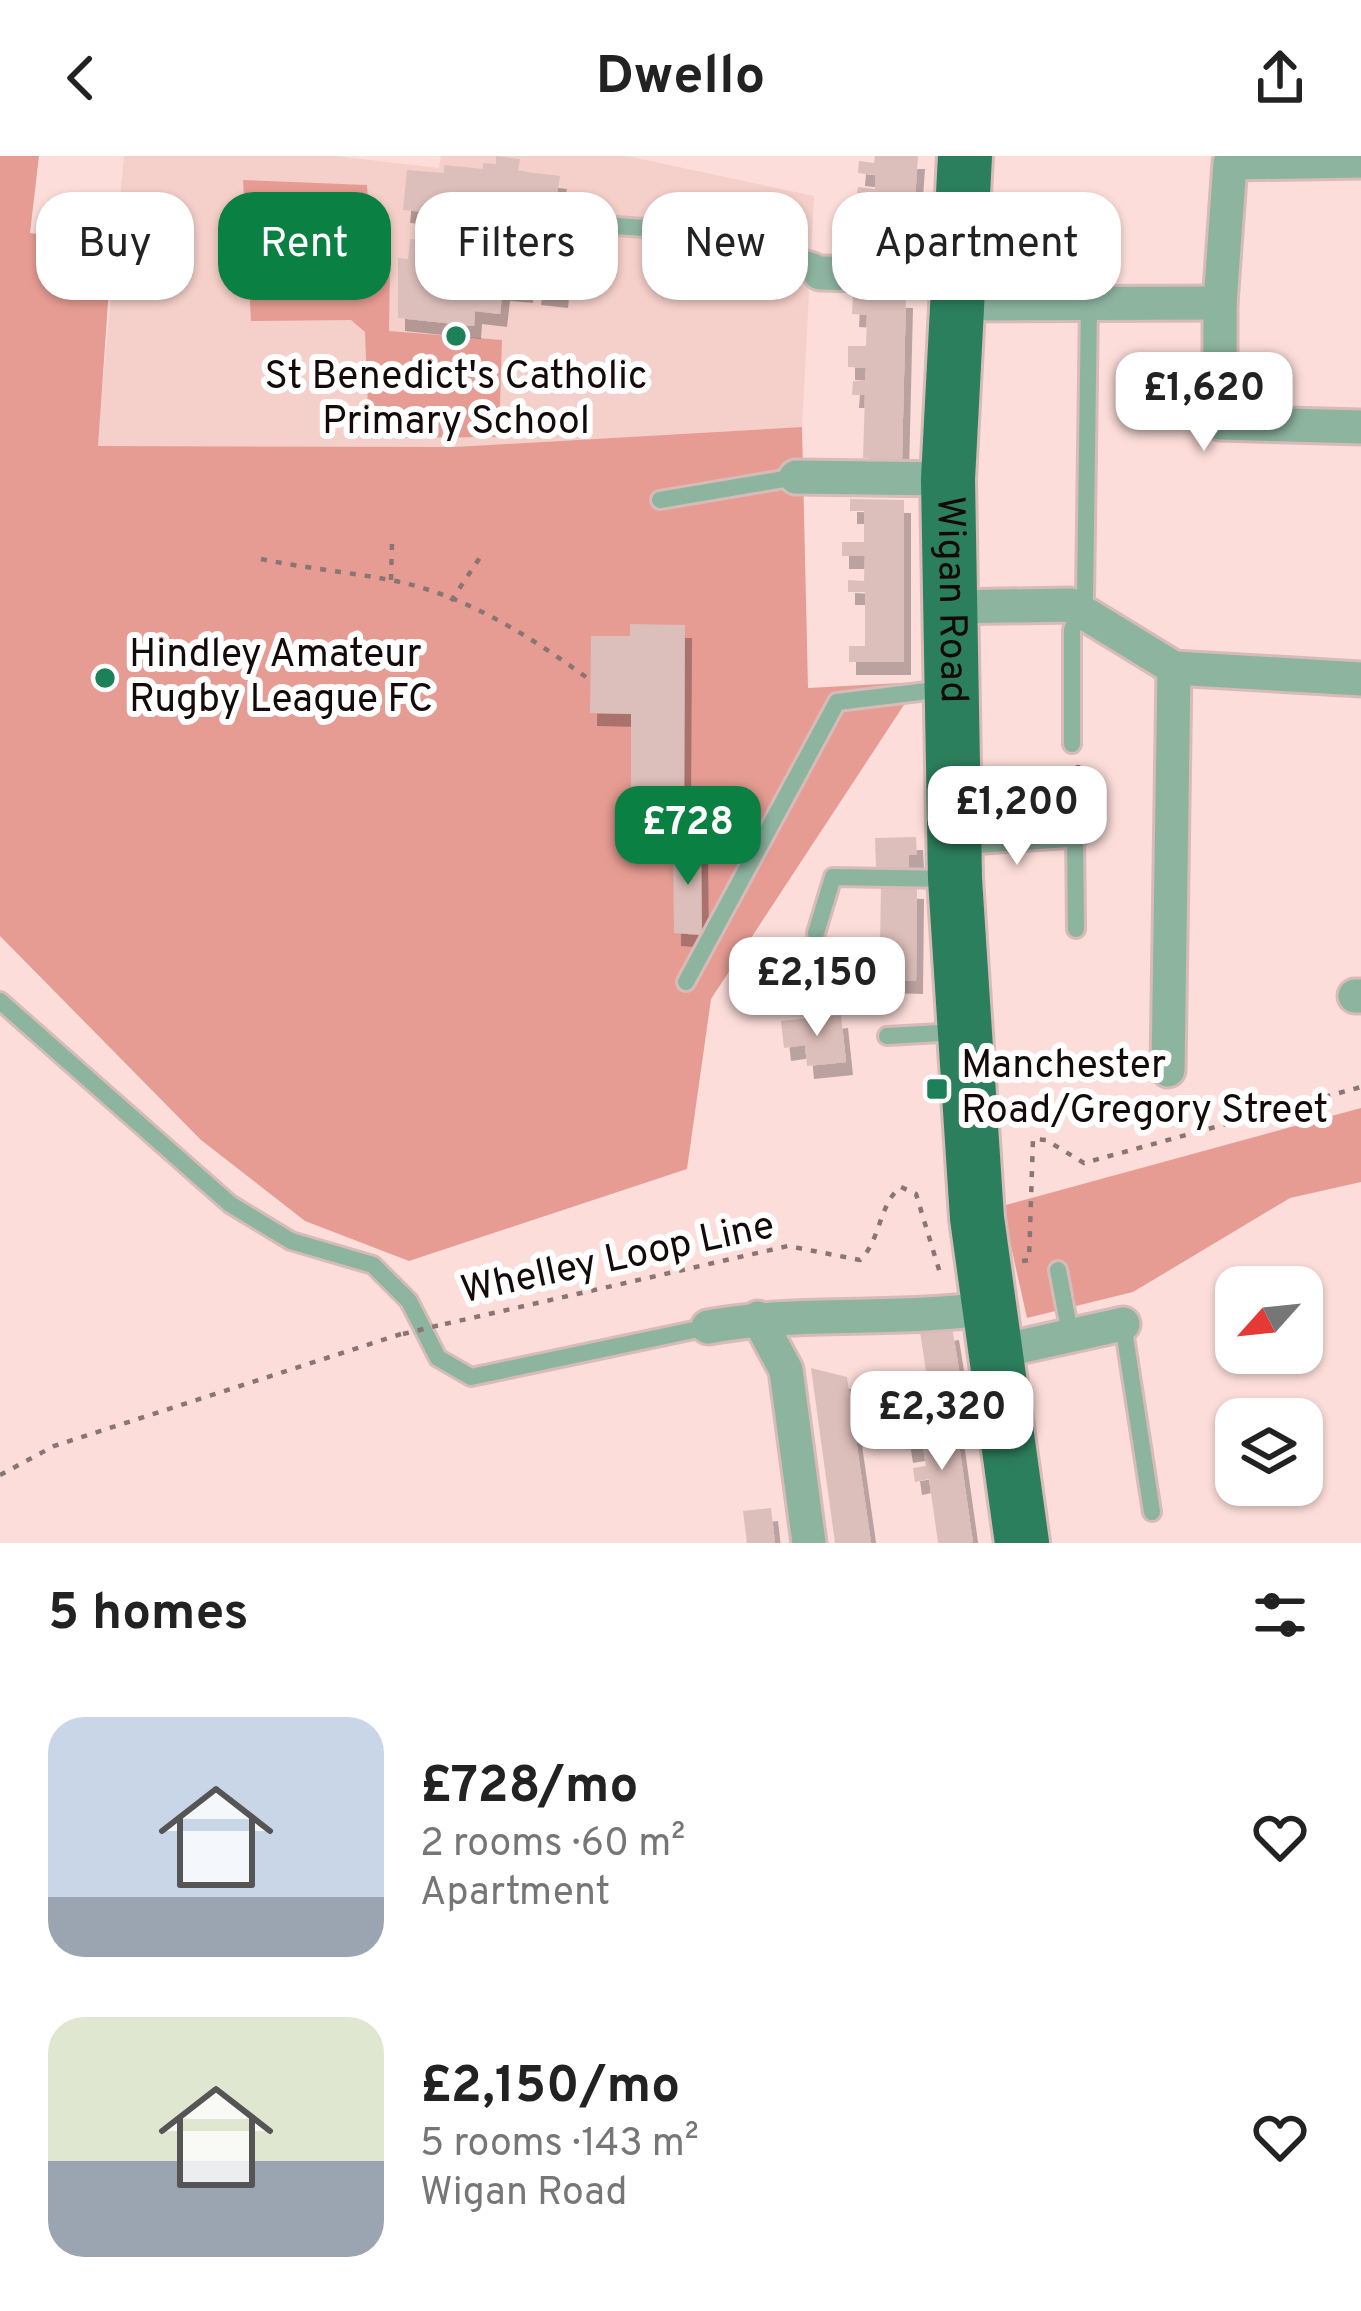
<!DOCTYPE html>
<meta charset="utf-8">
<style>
body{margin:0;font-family:Overpass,sans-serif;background:#f2f2f2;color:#222;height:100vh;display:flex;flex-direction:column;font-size:45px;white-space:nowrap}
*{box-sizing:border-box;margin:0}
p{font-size:39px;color:#767676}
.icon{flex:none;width:66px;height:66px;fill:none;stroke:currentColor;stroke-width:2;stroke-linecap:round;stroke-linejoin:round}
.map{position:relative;height:1387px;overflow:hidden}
.details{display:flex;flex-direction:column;background:#fff;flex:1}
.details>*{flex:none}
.guide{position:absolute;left:36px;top:36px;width:1290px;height:108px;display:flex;gap:24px}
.needle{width:78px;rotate:243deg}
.buttons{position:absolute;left:1215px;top:1110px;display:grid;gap:24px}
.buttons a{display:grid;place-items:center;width:108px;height:108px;border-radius:24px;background:#fff;box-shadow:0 3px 9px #0004;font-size:60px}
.price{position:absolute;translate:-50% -102px;padding:0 27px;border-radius:24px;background:#fff;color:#222;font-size:39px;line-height:78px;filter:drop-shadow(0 3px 6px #0008)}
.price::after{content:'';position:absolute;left:50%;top:72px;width:36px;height:27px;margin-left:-18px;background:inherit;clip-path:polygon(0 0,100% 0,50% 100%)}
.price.active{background:#0b8043;color:#fff}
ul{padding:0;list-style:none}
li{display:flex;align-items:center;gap:36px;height:300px;padding:0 48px}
li span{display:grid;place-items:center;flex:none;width:336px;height:240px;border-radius:36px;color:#555}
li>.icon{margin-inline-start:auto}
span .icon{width:144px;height:144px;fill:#fffc;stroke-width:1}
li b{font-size:51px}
h2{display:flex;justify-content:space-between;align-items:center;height:144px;padding:0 48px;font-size:51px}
.pill{padding:0 42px;border-radius:36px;background:#fff;box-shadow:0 3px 9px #0004;font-size:42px;line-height:108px}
.pill.active{background:#0b8043;color:#fff}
header{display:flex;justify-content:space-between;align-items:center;height:156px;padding:0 48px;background:#fff;font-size:54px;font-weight:700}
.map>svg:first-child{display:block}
.built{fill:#f5cfc9}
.green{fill:#e69c93}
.building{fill:#dcbeba;filter:url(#shadow)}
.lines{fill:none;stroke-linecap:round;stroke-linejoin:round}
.service-casing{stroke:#d7bbb8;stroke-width:22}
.minor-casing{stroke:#d7bbb8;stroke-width:39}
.trunk-casing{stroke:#d7bbb8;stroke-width:60}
.path{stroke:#897573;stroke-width:4.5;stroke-dasharray:6 9;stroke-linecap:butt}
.service{stroke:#8cb49f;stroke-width:16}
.minor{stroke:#8cb49f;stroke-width:33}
.trunk{stroke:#2c7f5c;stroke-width:54}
.path-bridge{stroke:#897573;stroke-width:4.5;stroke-dasharray:6 9;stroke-linecap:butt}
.poi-dot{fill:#1c8059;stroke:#fff;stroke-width:4.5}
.labels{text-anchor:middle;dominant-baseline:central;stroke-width:12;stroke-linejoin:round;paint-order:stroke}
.poi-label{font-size:39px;fill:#130a09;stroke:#fff;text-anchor:start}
.street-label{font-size:39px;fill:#130a09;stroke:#fff}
</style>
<header><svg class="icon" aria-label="back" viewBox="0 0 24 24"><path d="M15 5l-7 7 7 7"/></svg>Dwello<svg class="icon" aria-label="share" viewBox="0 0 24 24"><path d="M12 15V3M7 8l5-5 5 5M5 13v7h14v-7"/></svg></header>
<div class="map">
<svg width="1361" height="1387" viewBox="0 0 1361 1387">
<defs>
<filter id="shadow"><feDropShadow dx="7" dy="13" stdDeviation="0" flood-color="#0004"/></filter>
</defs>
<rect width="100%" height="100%" fill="#fcddd9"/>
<polygon class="built" points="124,0 335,0 439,12 441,0 627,0 814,40 802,271 454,291 97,290"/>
<g class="green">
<polygon points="0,0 39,0 30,77 112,89 98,290 454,291 802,271 808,532 919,526 711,843 687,1013 409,1105 305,1065 201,984 0,780"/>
<polygon points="243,24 367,29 371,104 390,106 389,175 502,184 499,281 369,282 365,176 351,164 251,165"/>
<polygon points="1361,952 1361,1026 1290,1042 1133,1136 1027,1162 1002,1050"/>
</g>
<g class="building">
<polygon points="496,0 520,3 518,15 560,20 548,91 566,93 561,139 534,136 536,121 527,121 526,134 503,132 500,158 475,155 474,170 398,162 398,102 408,103 410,83 422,84 425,56 403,54 407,14 444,17 444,9 483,13 483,7 496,8"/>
<polygon points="875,0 918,0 911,99 870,95 871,81 851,80 851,68 872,70 872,58 855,57 855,49 873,50 874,38 857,37 858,31 875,33 876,19 858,17 859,5 874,7"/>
<polygon points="853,138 906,139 902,303 863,302 865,239 852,239 853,225 865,225 866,212 848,211 848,190 866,190 867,159 852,158"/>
<polygon points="850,343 904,344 904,506 849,506 849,490 865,490 865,436 848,436 848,424 864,425 865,400 842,400 842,386 864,386 864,355 850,355"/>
<polygon points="630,468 685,469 684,651 647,650 631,635 631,558 590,557 591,480 630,480"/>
<polygon points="916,681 917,699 909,699 909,712 876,713 875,682"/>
<polygon points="673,685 701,686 702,779 674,777"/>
<polygon points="881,729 917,730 916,825 881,824 881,810 867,810 867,793 880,793"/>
<polygon points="841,859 846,906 807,910 805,889 784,892 781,865"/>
<polygon points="952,1171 965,1250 920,1235 916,1217 926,1215 920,1176"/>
<polygon points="811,1212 847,1221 871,1387 835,1387"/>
<polygon points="954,1253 973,1387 938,1387 929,1323 915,1326 913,1312 926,1310 923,1291 906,1294 902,1269 921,1266 920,1258"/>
<polygon points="771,1352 775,1387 747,1387 743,1355"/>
</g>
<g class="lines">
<g class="service-casing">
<g id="service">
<polyline points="604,69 724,78 815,106 820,117"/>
<polyline points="660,344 796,321"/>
<polyline points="1072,588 1072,474 1085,440 1089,148"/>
<polyline points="1075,674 1076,773"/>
<polyline points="816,777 833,721 948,723"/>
<polyline points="686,826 837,546 944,533"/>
<polyline points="0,845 230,1048 291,1085 373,1109 409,1145 438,1202 471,1221 708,1171"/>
<polyline points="887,880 958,876"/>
<polyline points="1058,1114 1070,1177"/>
<polyline points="1123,1168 1152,1356"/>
</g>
</g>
<g class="minor-casing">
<g id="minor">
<polyline points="1361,5 1230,7 1220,147 1220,267 1361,271"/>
<polyline points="820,117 956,120"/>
<polyline points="955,148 1220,147"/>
<polyline points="796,321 948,323"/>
<polyline points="947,451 1071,449 1174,512 1361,523"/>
<polyline points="954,682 1075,674"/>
<polyline points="1355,840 1361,840"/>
<polyline points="1168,914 1174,512"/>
<polyline points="758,1162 786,1214 809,1387"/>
<path d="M708 1171C800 1154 895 1166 988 1152"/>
<polyline points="996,1196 1123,1168"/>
</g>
</g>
<g class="trunk-casing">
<g id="trunk">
<path id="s1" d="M965 0 948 323 955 723 977 1062 1022 1387"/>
</g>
</g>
<g class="path">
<path d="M261 403C304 412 348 416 390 424 465 438 531 481 590 524"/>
<polyline points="391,424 392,387"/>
<polyline points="451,445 483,397"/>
<polyline points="1078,609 1080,646"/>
<polyline points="1022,1105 1029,1104 1033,983 1046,984 1084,1007 1361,931"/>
<path d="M445 1168 788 1090 860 1104C881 1084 879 1047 901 1031L916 1038 940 1117 946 1116"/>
<polyline points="0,1319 54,1290 401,1178"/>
</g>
<use href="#service" class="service"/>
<use href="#minor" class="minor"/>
<use href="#trunk" class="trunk"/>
<polyline class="path-bridge" points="403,1178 444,1168"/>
</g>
<g class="poi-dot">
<circle cx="456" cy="180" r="12"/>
<circle cx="105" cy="522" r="12"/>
<rect x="925" y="921" width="24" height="24" rx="6"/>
</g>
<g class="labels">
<g class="poi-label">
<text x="456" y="222" text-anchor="middle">St Benedict's Catholic<tspan x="456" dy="45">Primary School</tspan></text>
<text x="129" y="500">Hindley Amateur<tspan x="129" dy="45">Rugby League FC</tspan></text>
<text x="961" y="911">Manchester<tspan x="961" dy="45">Road/Gregory Street</tspan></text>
</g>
<g class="street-label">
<text stroke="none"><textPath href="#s1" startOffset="444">Wigan Road</textPath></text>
<text transform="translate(618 1104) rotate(-12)">Whelley Loop Line</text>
</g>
</g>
</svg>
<div class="buttons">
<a><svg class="needle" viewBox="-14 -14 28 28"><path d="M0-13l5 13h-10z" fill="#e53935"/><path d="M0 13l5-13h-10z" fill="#767676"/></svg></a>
<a><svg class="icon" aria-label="layers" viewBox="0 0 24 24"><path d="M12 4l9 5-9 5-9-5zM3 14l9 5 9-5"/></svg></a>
</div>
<b class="price" style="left:1204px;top:298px">£1,620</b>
<b class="price" style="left:1017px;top:712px">£1,200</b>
<b class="price active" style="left:688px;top:732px">£728</b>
<b class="price" style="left:817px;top:883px">£2,150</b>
<b class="price" style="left:942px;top:1317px">£2,320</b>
<div class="guide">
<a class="pill">Buy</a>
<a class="pill active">Rent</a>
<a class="pill">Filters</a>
<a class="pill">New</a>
<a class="pill">Apartment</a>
</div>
</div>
<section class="details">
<h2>5 homes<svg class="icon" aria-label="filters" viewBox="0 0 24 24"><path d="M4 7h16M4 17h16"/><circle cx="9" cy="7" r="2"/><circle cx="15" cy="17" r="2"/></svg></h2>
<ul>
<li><span style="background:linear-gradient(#c9d6e8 75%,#9aa5b1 0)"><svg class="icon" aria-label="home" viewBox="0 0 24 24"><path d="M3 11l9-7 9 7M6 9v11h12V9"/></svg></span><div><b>£728/mo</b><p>2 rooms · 60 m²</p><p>Apartment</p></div><svg class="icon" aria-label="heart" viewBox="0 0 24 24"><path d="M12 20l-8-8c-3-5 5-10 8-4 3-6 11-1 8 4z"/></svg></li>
<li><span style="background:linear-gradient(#dfe7d0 60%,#9aa5b1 0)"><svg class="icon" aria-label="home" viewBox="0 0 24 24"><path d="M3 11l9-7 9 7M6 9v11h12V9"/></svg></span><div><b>£2,150/mo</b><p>5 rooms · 143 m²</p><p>Wigan Road</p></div><svg class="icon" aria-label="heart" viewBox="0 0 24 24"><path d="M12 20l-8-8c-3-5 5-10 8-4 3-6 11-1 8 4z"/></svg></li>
</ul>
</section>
